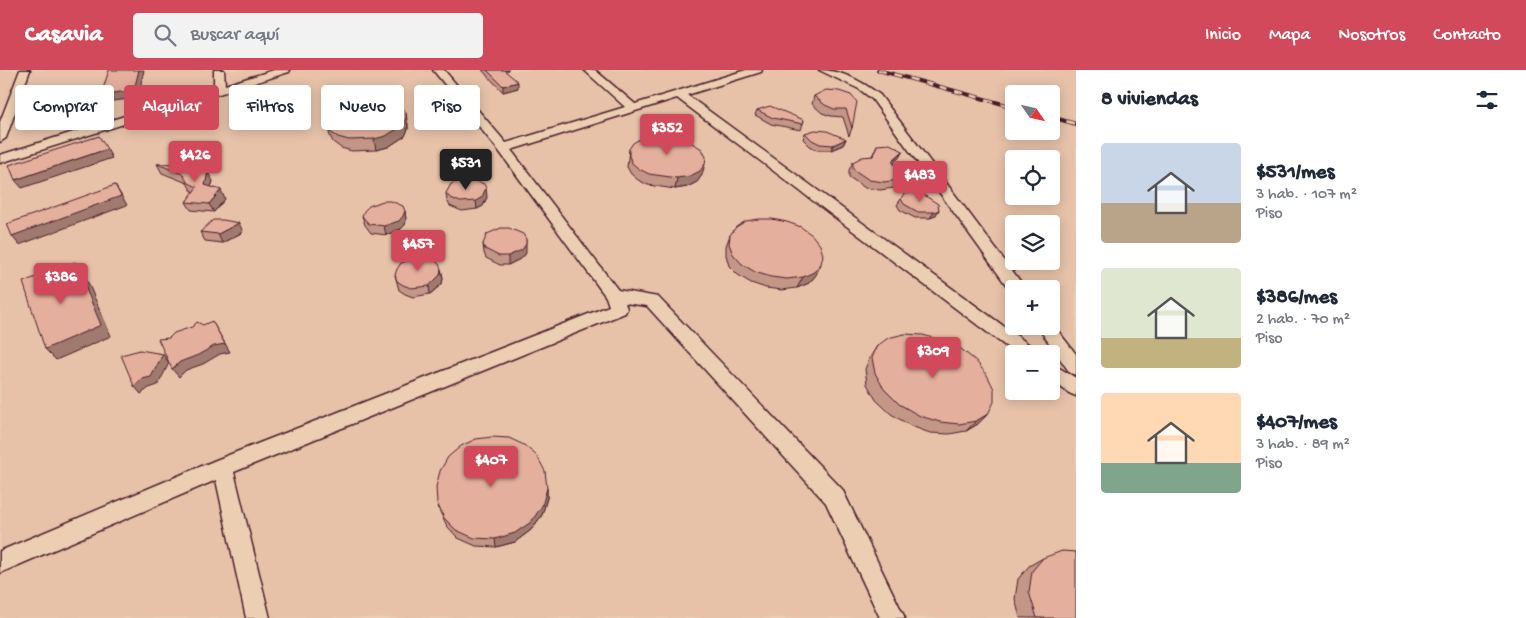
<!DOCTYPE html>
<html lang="es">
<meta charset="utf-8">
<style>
body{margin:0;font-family:"Gochi Hand",sans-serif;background:#f2f2f3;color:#1f2937;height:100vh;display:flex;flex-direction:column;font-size:19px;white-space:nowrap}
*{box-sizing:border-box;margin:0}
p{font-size:16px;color:#747a83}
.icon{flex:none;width:28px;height:28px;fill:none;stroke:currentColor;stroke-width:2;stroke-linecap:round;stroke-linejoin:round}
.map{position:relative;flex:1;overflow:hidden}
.sheet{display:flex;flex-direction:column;background:#fff;width:450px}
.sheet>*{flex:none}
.banner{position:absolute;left:15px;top:15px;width:475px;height:45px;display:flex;gap:10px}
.needle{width:32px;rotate:124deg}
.buttons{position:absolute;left:1005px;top:15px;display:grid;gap:10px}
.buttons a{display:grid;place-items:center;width:55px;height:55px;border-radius:5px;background:#fff;box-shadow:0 2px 12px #0003;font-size:25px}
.price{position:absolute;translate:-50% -42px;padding:0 11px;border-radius:5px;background:#d1495b;color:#fff;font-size:16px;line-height:32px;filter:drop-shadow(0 1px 2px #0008)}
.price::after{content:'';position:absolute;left:50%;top:30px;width:15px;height:11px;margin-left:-8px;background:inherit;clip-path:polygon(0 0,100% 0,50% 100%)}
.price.current{background:#222;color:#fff}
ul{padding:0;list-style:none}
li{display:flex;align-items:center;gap:15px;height:125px;padding:0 25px}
li span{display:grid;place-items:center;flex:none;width:140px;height:100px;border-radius:5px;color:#555}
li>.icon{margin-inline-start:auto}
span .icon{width:60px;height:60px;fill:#fffc;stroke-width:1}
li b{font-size:21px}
h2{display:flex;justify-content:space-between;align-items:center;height:60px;padding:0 25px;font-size:21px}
.chip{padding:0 18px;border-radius:5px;background:#fff;box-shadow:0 2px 12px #0003;font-size:18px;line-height:45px}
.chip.current{background:#d1495b;color:#fff}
header{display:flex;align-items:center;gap:30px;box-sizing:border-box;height:70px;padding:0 25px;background:#d1495b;color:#fff}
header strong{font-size:24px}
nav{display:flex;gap:28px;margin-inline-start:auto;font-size:18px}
.search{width:350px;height:45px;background:#f2f2f3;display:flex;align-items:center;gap:12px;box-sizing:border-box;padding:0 18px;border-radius:5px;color:#747a83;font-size:19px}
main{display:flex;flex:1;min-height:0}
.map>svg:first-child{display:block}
.built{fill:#e7c2a9;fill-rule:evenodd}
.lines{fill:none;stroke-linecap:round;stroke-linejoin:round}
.minor-casing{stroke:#4a1f2b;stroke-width:3}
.minor{fill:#eccfb3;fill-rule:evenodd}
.rail-casing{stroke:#4a1f2b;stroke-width:4}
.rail{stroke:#eccfb3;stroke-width:2.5;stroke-dasharray:8;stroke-linecap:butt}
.wall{fill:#c49687;stroke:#4a1f2b}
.shaded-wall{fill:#a07a6e;stroke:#4a1f2b}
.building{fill:#e4af9d;stroke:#4a1f2b}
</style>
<header>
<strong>Casavia</strong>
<div class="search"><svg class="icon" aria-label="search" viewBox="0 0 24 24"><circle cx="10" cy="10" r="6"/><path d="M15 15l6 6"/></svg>Buscar aquí</div>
<nav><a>Inicio</a><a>Mapa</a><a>Nosotros</a><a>Contacto</a></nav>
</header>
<main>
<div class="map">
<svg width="1076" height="548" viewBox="0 0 1076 548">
<rect width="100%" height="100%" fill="#eccfb3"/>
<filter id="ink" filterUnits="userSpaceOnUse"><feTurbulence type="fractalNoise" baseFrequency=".02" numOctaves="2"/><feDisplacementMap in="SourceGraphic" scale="10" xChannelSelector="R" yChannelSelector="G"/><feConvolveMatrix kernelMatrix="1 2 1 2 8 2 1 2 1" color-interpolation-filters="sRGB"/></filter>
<g filter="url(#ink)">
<path class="built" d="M0 0H1076V548H0ZM1014 24H1051V61H1014ZM1014 89H1051V126H1014ZM1014 154H1051V191H1014ZM1014 219H1051V256H1014ZM1014 284H1051V321H1014Z"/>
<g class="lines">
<g class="minor-casing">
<g id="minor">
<polygon points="20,0 30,0 6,68 0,72 0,52"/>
<polygon points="214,0 224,0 225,15 274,0 290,0 289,2 0,93 0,85 214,18"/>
<polygon points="433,0 444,0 506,73 625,37 584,0 595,0 635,34 746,0 762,0 761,2 687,25 1035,279 1038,284 1016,284 677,28 511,80 618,220 658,227 842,419 905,548 880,548 826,433 647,236 625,233 627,239 625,243 234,402 270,548 246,548 216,410 0,503 0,481 216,390 609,236 606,227 499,81"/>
<path d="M819 0C841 0 862 11 880 25L1026 219H1014V223H1012L872 29 859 19Z"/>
<polygon points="1051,252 1076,284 1076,305 1070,303 1037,256 1051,256"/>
<polygon points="1051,293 1076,308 1076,326 1069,323 1051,310"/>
</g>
</g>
<use href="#minor" class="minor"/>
<g class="rail-casing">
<g id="rail">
<polyline points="878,0 1014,37"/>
<polyline points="1051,47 1076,54"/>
</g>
</g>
<use href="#rail" class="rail"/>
</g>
<g class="wall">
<polygon points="482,0 509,0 505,1 518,18 503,22"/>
<polygon points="851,25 852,58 849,66 843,47 831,46 822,43 812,34 814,26"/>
<polygon points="757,40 804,50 801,60 771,54 755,45"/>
<polygon points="408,53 408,59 405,66 388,77 376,80 352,81 341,78 333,72 330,66 327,55"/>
<polygon points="805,63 846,69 843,75 831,80 817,80 810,76 803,69"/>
<polygon points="877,75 903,81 898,89 894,93 898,110 894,118 880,120 865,118 849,107 849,100 853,92 872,86"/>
<polygon points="629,79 702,105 697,112 687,117 675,119 648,115 638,110 631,104 627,97"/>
<polygon points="157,94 196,100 213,111 211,117 225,129 214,142 191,140 186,132 194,122 191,120 187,113 162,103"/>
<polygon points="446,123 487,127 483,136 477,139 462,141 450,136 447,131"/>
<polygon points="904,124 939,140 935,146 930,148 915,148 900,140 897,135"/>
<polygon points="405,141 406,150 405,155 401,159 386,165 371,163 365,155 362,146"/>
<polygon points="200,162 243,162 222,173 205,171"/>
<polygon points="730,165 816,205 809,213 797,218 782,220 766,218 751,213 738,205 729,196 726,185 726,176"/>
<polygon points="483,174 526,183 522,188 508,195 500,195 486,188 484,183"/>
<polygon points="441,199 443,208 442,214 430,224 413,227 405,224 399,220 395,205"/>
<polygon points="904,264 978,354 966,361 949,364 930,363 911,356 891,344 876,330 867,314 865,299 870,287 877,276"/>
<polygon points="547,418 547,428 542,445 531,460 515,472 496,477 476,476 458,468 447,456 440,442 437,433"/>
<polygon points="1043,488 1076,548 1020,548 1015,529 1018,509 1029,496"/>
</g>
<g class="shaded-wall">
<polygon points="139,0 144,0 138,28 105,32 101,25"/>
<polygon points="518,12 518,18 503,22 503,16"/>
<polygon points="406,42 408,59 405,66 388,77 376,80 374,69"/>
<polygon points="846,69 843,75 831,80 833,75"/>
<polygon points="107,79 112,88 22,118 15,110"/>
<polygon points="903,81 898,89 888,99 892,91"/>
<polygon points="705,94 702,105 697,112 687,117 675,119 677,108"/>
<polygon points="208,102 213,111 209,124 205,115"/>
<polygon points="115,115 127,135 19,175 12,166"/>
<polygon points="486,118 487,127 483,136 477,139 476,131"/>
<polygon points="221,120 225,129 214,142 209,134"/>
<polygon points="939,140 935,146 930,148 934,142"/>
<polygon points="405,141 406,150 405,155 401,159 386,165 384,156"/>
<polygon points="239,153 243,162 222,173 218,164"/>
<polygon points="526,169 526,183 522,188 508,195 508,186"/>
<polygon points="75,192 84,203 111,266 56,290 45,279"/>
<polygon points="821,194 816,205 809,213 797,218 803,207"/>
<polygon points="441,199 443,208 442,214 430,224 429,216"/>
<polygon points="212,251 230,282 220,284 203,294 186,300 179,307 172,299 180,292"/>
<polygon points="163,284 169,293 158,315 149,318 141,324 134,316"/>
<polygon points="988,344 978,354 966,361 976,351"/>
<polygon points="547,418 547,428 542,445 531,460 515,472 496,477 495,469"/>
</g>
<g class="building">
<polygon points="109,0 139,0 134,20 101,25"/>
<polygon points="487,0 504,0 518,12 503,16"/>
<polygon points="826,20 839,21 851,25 857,32 852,58 846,39 834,39 825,35 814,26"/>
<polygon points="383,30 402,37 406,42 406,48 403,55 386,66 374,69 349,70 338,67 330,62 327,55 329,48 335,41 357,31"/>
<polygon points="770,36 804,50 803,54 773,48 757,40"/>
<polygon points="815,60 827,61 846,69 833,75 820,74 812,70 805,63"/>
<polygon points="661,64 684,68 702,79 706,87 705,94 700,101 690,106 677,108 649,104 639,99 632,93 629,86 629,79 633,73 640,69"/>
<polygon points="99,66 107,79 15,110 9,95"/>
<polygon points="890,74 903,81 892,91 899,102 898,110 884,112 869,110 853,99 853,92 862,87 873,86 877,75"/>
<polygon points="188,93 196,100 208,102 205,115 221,120 209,134 186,132 197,117 187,112 183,104 157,94"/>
<polygon points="464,109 472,109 484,114 486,118 482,127 476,131 460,132 449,127 446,123 451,114"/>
<polygon points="115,115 121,126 12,166 7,154"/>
<polygon points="912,122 924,125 938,134 939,140 934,142 918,142 904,134 901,129 904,124"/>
<polygon points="383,131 391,131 403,136 405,141 403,146 399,151 384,156 369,154 362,146 364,141 369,136"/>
<polygon points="758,149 772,149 787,152 801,157 812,165 820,175 823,185 821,194 814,202 803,207 787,209 771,207 755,202 742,194 733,184 729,174 730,165 736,157 746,151"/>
<polygon points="213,150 223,150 239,153 218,164 200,162"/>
<polygon points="501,158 509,158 523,164 526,169 526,174 522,180 508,186 499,186 485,179 483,174 487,164"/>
<polygon points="417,187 433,189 439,194 441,199 440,205 429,216 411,218 403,215 397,211 395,205 397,199 401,193"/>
<polygon points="75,192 101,255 45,279 23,212"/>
<polygon points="212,251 225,274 214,276 198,285 180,292 172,299 158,269 169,268 174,263 192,257 197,252 203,255"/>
<polygon points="904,264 923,265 943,271 961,279 976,291 987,305 994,319 994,332 988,344 976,351 959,354 940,352 920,346 899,334 884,319 875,303 872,288 877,276 888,268"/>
<polygon points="140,280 163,284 151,307 142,309 134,316 121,285"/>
<polygon points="492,367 509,368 524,375 537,386 545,401 547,418 542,436 531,452 515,463 495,469 474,468 456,460 444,448 437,433 436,417 440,401 448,387 461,376 476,369"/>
<polygon points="1062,481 1076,482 1076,548 1037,548 1029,522 1032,501 1043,488"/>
</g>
</g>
</svg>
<div class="buttons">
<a><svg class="needle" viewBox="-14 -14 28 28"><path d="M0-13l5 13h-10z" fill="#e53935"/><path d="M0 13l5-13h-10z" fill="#747a83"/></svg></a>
<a><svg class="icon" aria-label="locate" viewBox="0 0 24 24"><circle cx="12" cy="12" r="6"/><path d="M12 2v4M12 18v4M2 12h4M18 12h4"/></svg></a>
<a><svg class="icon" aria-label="layers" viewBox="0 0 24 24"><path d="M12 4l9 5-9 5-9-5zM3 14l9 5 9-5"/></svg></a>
<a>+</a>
<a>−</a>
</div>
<b class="price" style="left:667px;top:86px">$352</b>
<b class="price" style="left:195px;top:113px">$426</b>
<b class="price current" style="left:466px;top:121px">$531</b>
<b class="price" style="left:920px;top:133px">$483</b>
<b class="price" style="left:418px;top:202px">$457</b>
<b class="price" style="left:61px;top:235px">$386</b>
<b class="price" style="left:933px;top:309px">$309</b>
<b class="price" style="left:491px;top:418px">$407</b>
<div class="banner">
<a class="chip">Comprar</a>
<a class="chip current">Alquilar</a>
<a class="chip">Filtros</a>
<a class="chip">Nuevo</a>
<a class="chip">Piso</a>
</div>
</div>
<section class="sheet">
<h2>8 viviendas<svg class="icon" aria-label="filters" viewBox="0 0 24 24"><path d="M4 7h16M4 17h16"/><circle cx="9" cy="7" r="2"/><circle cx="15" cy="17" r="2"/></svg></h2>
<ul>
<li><span style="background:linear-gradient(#c9d6e8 60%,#b9a48a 0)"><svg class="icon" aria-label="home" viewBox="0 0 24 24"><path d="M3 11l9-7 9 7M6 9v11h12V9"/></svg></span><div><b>$531/mes</b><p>3 hab. · 107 m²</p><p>Piso</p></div></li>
<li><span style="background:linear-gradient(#dfe7d0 70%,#c2b280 0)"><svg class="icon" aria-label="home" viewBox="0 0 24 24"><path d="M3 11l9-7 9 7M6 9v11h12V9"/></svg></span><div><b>$386/mes</b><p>2 hab. · 70 m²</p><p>Piso</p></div></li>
<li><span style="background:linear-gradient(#ffd9b3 70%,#7fa58c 0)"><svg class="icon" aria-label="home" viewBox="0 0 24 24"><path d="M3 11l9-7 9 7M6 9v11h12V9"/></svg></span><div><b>$407/mes</b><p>3 hab. · 89 m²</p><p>Piso</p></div></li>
</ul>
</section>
</main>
